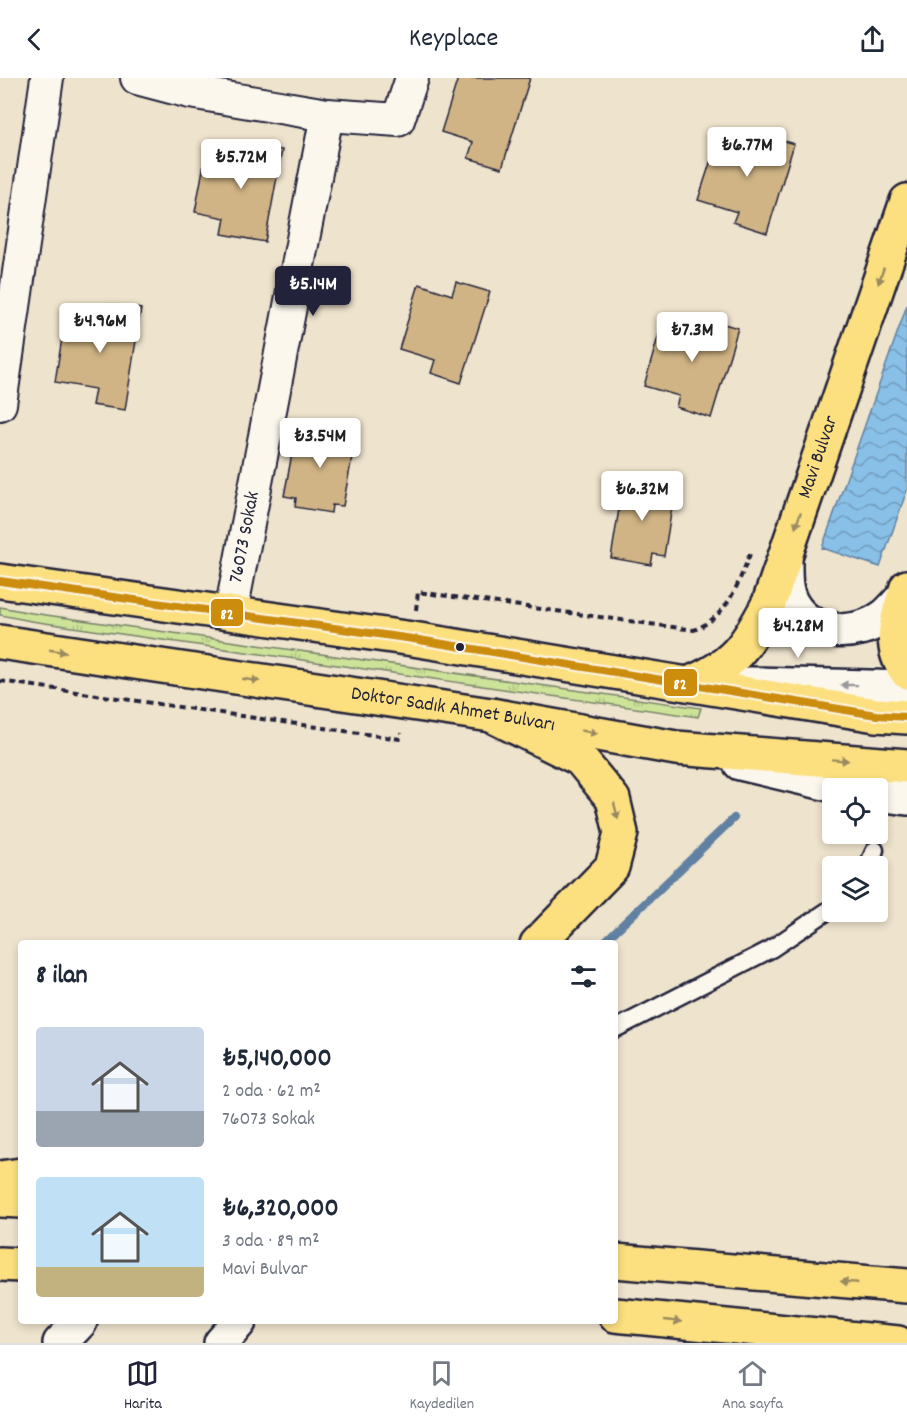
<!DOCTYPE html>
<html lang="tr">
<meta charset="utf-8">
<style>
body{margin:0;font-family:Dekko,sans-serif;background:#f6f6f7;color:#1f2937;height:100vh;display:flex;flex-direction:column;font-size:22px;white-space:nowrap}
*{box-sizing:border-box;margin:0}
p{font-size:20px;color:#747a83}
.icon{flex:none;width:33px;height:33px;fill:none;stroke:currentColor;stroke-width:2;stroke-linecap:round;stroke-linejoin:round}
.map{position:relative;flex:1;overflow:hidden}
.panel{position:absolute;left:18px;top:862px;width:600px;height:384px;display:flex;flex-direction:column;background:#fff;border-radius:6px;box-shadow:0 3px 9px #0003}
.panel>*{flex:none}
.fabs{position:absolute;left:822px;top:700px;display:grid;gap:12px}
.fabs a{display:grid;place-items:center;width:66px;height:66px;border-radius:6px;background:#fff;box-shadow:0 3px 9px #0003;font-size:30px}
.price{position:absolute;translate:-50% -51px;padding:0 14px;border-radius:6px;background:#fff;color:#222;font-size:20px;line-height:39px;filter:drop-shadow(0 2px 3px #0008)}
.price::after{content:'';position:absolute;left:50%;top:36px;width:18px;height:14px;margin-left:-9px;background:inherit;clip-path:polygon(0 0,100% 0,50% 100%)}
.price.active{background:#22223b;color:#fff}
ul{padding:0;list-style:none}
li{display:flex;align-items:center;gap:18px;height:150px;padding:0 18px}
li span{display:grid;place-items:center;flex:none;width:168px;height:120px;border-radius:6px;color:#555}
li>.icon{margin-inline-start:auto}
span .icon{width:72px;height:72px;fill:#fffc;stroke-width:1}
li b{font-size:26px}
h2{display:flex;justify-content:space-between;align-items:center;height:72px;padding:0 18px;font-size:26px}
header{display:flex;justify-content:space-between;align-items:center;height:78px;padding:0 18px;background:#fff;font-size:27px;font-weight:600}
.tab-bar{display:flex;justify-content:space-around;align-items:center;height:84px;border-top:2px solid #e0e1e3;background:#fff;font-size:16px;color:#747a83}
.tab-bar a{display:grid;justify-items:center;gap:3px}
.tab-bar .active{color:#22223b}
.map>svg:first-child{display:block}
.grass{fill:url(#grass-tufts);stroke:#77826a;stroke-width:1.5}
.water{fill:url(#water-waves);stroke:#6081a2;stroke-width:1.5}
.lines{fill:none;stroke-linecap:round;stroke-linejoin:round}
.stream{stroke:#6081a2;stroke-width:8}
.building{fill:#d0b485;stroke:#22223b;stroke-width:1.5}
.service-casing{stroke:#22223b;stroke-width:21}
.minor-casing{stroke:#22223b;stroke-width:36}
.secondary-casing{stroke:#22223b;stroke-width:38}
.primary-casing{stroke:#22223b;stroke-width:38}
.motorway-casing{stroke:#22223b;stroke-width:38}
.path{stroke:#22223b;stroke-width:4;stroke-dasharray:6 4.5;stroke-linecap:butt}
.service{stroke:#fbf7ec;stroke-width:16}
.minor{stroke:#fbf7ec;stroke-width:32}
.secondary{stroke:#fbf7ec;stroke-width:33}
.primary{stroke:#fce080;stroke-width:33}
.motorway{stroke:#fce080;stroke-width:33}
.bus-1-casing{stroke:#fbf7ec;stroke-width:12}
.bus-1{stroke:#cc8c0c;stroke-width:8}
.oneway{fill:#9a8a61}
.oneway2{fill:#99979c}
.bus-dot{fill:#22223b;stroke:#fbf7ec;stroke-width:2}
.labels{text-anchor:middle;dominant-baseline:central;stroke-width:6;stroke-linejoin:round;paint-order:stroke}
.street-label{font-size:20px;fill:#22223b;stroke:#fbf7ec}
.line-badge{stroke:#fbf7ec;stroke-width:2}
.badge-label{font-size:16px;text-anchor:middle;font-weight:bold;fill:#fff}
</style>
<header><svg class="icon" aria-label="back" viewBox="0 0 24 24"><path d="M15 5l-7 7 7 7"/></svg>Keyplace<svg class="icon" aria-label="share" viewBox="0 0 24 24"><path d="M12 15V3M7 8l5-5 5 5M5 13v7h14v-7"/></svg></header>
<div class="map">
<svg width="907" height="1265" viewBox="0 0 907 1265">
<defs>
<pattern id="grass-tufts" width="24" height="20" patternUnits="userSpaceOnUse" patternTransform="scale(1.5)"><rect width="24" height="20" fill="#cce398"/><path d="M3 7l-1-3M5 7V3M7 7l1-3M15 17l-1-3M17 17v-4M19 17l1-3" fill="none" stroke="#afc284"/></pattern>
<pattern id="water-waves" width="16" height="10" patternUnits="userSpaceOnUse" patternTransform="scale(1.5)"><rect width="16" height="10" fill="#89c0e7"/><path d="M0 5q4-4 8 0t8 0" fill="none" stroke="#709cbc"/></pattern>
</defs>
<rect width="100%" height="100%" fill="#eee3cd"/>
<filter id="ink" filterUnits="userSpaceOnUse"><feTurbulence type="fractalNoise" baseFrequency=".0167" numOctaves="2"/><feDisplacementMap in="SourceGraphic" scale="12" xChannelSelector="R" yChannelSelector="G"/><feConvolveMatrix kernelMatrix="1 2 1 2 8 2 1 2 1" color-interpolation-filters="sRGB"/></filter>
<g filter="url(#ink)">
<polygon class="grass" points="0,529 32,535 701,630 698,639 31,543 0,537"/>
<polygon class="water" points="907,227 907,412 880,489 822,470"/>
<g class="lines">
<polyline class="stream" points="602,866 734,740"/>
</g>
<g class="building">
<polygon points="458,0 530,0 502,90 468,80 473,64 441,54"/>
<polygon points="720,54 759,67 762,56 794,66 767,155 733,144 737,134 698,122"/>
<polygon points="238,64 282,72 265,164 222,156 225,140 195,134 206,75 234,80"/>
<polygon points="456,204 490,214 461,305 431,295 435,282 399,271 419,206 452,217"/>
<polygon points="107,226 141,231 125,332 92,327 95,311 55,304 66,235 104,241"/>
<polygon points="664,238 700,249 703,240 738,250 711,340 676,329 679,318 644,308"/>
<polygon points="308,348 343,354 342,361 355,363 343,428 332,427 331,435 295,429 296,420 284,418 296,355 306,357"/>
<polygon points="624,400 664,406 662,415 674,417 664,478 653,476 651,487 611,480"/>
</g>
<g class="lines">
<g class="service-casing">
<g id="service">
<polyline points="867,789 875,772"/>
<polyline points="615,951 771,871 832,830"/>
</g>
</g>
<g class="minor-casing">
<g id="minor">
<polyline points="137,0 190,14 327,37"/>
<polyline points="0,326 47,0"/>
<path id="s1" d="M231 534 327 37 398 42 412 0"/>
</g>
</g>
<g class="secondary-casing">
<g id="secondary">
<path d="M785 480C785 495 784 512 792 526 811 558 856 560 885 538 892 532 898 525 904 518"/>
<polyline points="750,606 907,610"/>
<polyline points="740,685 850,711"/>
<polyline points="878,716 907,720"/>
<polyline points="60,1265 80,1244"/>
<polyline points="221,1265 239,1244"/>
</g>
</g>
<g class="primary-casing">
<g id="primary">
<polyline points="0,503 413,561 876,637 907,639"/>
<path d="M907 509C898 539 886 567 907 594"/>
<path id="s2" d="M0 564 491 637 676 670 907 688"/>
<path id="s3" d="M688 606C734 588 747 567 769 525L907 123"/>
</g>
</g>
<g class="motorway-casing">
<g id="motorway">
<polyline points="491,637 580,681 613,721 621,755 612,789 537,866"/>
<polyline points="0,1100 21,1097"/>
<polyline points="0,1122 21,1123"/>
<polyline points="615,1183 907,1208"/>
<polyline points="0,1186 21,1187"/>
<polyline points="615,1237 898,1265"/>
</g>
</g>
<g class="path">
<path d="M416 532 418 514 694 552C728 538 737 508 750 476"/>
<polyline points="0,603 400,661 401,655"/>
</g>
<use href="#service" class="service"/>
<use href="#minor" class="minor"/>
<use href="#secondary" class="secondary"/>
<use href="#primary" class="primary"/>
<use href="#motorway" class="motorway"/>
<g class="bus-1-casing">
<polyline id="bus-1" points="0,503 413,561 876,637 907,639"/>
</g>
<use href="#bus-1" class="bus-1"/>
</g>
<defs><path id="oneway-solid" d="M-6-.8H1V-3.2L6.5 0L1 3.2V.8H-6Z" transform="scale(1.5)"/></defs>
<g class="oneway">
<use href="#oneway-solid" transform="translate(881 198) rotate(109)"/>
<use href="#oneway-solid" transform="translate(798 442) rotate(109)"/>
<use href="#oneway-solid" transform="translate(58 573) rotate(8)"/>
<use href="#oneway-solid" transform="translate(251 602) rotate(8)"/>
<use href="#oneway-solid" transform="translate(589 654) rotate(10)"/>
<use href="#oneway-solid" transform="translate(840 682) rotate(4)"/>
<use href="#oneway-solid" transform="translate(616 733) rotate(76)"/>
<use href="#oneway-solid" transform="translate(849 1204) rotate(-175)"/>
<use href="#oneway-solid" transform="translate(673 1243) rotate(6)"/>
</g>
<use class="oneway2" href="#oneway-solid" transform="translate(849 607) rotate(-179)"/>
</g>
<circle class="bus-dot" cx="460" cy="569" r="5"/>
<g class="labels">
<g class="street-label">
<text stroke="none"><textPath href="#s3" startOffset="272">Mavi Bulvar</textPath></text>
<text stroke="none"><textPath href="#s1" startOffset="76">76073 Sokak</textPath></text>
<text stroke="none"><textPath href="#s2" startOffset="458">Doktor Sadık Ahmet Bulvarı</textPath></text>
</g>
</g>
<g class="line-badge">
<rect x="210" y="520" width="34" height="29" rx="6" fill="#cc8c0c"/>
<rect x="663" y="590" width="35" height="29" rx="6" fill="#cc8c0c"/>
</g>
<g class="badge-label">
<text x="227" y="541">82</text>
<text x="680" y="611">82</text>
</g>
</svg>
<div class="fabs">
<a><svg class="icon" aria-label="locate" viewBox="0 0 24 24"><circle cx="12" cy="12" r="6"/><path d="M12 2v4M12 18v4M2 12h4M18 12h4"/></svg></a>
<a><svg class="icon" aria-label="layers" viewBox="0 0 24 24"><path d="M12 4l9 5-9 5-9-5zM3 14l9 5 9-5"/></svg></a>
</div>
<b class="price" style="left:747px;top:100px">₺6.77M</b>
<b class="price" style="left:241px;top:112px">₺5.72M</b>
<b class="price active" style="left:313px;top:239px">₺5.14M</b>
<b class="price" style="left:100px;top:276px">₺4.96M</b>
<b class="price" style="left:692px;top:285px">₺7.3M</b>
<b class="price" style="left:320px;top:391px">₺3.54M</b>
<b class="price" style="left:642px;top:444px">₺6.32M</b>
<b class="price" style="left:798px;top:581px">₺4.28M</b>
<section class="panel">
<h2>8 ilan<svg class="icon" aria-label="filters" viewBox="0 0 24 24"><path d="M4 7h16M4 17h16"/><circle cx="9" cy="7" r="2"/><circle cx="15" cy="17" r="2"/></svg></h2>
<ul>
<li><span style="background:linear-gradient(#c9d6e8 70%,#9aa5b1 0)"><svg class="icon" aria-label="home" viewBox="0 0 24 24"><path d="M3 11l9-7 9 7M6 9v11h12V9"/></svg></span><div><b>₺5,140,000</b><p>2 oda · 62 m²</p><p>76073 Sokak</p></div></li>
<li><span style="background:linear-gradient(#bfe0f5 75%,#c2b280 0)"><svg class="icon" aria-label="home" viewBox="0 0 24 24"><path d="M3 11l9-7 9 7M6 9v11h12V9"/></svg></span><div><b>₺6,320,000</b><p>3 oda · 89 m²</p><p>Mavi Bulvar</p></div></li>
</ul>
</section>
</div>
<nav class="tab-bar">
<a class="active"><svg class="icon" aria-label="map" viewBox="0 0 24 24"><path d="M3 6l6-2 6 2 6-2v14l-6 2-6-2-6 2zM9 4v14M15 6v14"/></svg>Harita</a>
<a><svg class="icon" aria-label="saved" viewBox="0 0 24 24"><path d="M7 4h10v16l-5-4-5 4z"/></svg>Kaydedilen</a>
<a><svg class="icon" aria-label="home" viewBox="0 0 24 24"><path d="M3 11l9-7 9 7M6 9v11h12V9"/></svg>Ana sayfa</a>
</nav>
